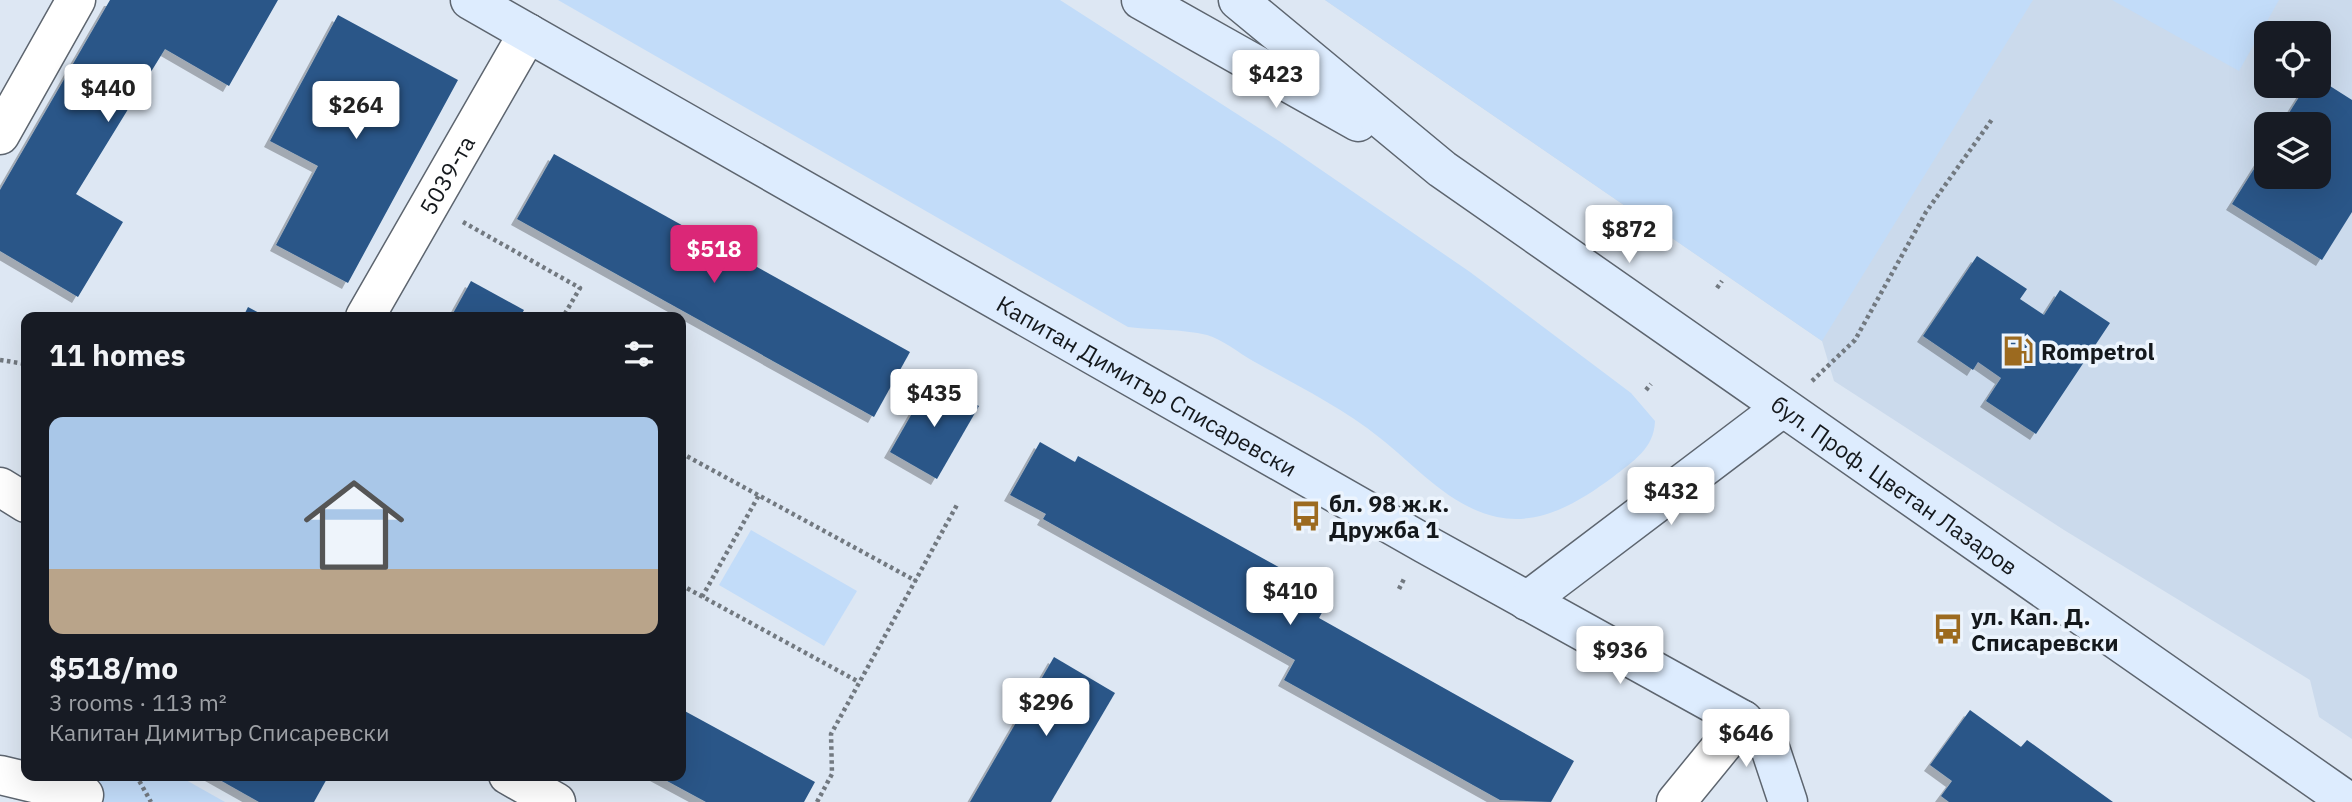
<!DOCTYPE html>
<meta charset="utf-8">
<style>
body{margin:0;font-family:"IBM Plex Sans",sans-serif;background:#20242c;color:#f1f3f6;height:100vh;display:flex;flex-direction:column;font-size:26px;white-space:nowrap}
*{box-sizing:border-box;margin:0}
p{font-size:23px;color:#9ea1a6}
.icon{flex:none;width:38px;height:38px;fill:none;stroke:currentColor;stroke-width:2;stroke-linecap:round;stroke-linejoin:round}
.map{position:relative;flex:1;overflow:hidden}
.drawer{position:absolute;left:21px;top:312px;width:665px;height:469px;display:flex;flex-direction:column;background:#171b24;border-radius:14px;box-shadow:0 7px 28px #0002}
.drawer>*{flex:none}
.fabs{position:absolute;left:2254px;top:21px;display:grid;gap:14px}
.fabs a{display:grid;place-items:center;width:77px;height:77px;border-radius:14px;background:#171b24;box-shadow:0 7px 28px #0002;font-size:35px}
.price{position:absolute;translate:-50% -60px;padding:0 16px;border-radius:7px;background:#fff;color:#222;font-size:23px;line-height:46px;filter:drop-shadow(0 2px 4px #0008)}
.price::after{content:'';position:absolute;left:50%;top:42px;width:21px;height:16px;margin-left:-10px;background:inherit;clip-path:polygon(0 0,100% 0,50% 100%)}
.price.selected{background:#db2777;color:#fff}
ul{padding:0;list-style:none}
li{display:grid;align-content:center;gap:14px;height:371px;padding:0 28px}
li span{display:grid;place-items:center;height:217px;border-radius:14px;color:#555}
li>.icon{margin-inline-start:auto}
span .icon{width:126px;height:126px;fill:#fffc;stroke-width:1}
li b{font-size:30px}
h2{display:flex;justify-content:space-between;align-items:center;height:84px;padding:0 28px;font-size:30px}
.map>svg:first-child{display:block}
.built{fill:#cbdaec;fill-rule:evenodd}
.green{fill:#c2dcf9}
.building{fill:#2a5788;filter:url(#shadow)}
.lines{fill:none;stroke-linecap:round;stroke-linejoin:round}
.street-casing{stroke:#5d656f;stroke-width:41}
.secondary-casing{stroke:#5d656f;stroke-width:41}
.path{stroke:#727980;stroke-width:4.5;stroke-dasharray:3.5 3.5;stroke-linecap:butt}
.street{stroke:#fff;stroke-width:38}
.secondary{stroke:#ddecfe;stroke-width:38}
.labels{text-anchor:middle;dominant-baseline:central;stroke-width:7;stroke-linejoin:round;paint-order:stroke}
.street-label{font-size:23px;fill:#14181c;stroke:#ecf4fd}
.poi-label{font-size:23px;font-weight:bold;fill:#14181c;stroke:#ecf4fd;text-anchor:start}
</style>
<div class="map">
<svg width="2352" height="802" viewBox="0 0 2352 802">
<defs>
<filter id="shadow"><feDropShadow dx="-6" dy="6" stdDeviation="0" flood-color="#0004"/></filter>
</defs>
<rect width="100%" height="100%" fill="#dde7f3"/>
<path class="built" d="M1325 0H2352V739L2319 717 2310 680 2064 530 1834 381 1822 341ZM2266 33H2319V86H2266ZM2266 124H2319V177H2266Z"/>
<g class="green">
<path d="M558 0H1060L1279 141 1470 272 1631 393 1655 421C1654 449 1633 461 1613 477 1579 502 1541 526 1497 517 1450 507 1416 466 1380 438 1341 407 1296 385 1253 361 1239 353 1222 339 1207 335 1182 329 1153 330 1128 327Z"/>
<polygon points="1325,0 2033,0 1822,341"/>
<polygon points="2112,0 2279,0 2239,71"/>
<polygon points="751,530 857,591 824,646 719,585"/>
<polygon points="96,775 177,775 225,802 84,802 84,795"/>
</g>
<g class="building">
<polygon points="110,0 278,0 229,86 165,49 76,194 123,222 78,297 0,251 0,190"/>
<polygon points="338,15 458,80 348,283 276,245 318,166 270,141"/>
<polygon points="2319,79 2352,100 2352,212 2322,260 2232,204 2266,150 2266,177 2319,177 2319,124 2282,124 2306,86 2319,86"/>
<polygon points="554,154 910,352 874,417 517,219"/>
<polygon points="1977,256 2027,289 2020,299 2044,315 2060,290 2110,323 2036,434 1986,401 2001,378 1978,362 1973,370 1923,336"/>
<polygon points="471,281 524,310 520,317 451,317"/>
<polygon points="248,307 267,317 243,317"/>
<polygon points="931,380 979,406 937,479 890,452"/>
<polygon points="1040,442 1075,462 1078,456 1331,596 1319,618 1574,761 1551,802 1500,800 1284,680 1295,660 1043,519 1046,514 1010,495"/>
<polygon points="1054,657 1115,693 1051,802 970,802"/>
<polygon points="681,709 815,782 804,802 706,802 656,775 681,775"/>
<polygon points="1970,710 2021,747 2027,740 2113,802 1949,802 1941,796 1952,781 1930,765"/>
<polygon points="211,775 329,775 314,802 259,802"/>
</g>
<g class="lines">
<g class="street-casing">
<g id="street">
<polyline points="0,135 76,0"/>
<path id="s1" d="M365 317 528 33"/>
<polyline points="0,487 26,503"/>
<polyline points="0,775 84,795"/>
<polyline points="508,775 556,802"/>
<polyline points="1676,802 1743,720"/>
</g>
</g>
<g class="secondary-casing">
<g id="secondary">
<path id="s2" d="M470 0 1425 544 1743 720 1770 748 1788 802"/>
<polyline points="1141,0 1358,122"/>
<path id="s3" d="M1238 0 1442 169 2349 802"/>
<polyline points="1527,601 1782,408"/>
</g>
</g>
<g class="path">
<polyline points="463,222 580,288 563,317"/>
<polyline points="1717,288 1722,281"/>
<polyline points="0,360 26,364"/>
<polyline points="1812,381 1855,340 1926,212 1993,118"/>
<polyline points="1646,390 1651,384"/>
<polyline points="681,453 916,581"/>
<polyline points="681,585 859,682"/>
<polyline points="1399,589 1405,577"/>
<polyline points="702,597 759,495"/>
<polyline points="136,775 151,802"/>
<polyline points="817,802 832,774 831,734 958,503"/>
</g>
<use href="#street" class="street"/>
<use href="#secondary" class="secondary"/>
</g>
<defs>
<g id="fuel-bare" transform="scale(2.415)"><path d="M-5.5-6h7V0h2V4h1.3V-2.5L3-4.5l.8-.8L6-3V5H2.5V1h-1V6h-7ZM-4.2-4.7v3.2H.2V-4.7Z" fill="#9c6a1f" stroke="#ecf4fd" stroke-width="2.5" paint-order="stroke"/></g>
<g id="bus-bare" transform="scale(2.415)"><path d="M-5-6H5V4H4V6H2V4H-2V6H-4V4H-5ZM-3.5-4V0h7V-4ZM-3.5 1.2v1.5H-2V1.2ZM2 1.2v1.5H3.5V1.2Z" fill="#9c6a1f" stroke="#ecf4fd" stroke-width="2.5" paint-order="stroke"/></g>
</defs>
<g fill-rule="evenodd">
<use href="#fuel-bare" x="2018" y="351"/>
<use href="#bus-bare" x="1306" y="516"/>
<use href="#bus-bare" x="1948" y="629"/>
</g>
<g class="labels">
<g class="street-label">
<text stroke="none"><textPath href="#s1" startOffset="164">5039-та</textPath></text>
<text stroke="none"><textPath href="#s2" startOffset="779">Капитан Димитър Списаревски</textPath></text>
<text stroke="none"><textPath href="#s3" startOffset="817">бул. Проф. Цветан Лазаров</textPath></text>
</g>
<g class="poi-label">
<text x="2041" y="351">Rompetrol</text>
<text x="1329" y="503">бл. 98 ж.к.<tspan x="1329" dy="26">Дружба 1</tspan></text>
<text x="1971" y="616">ул. Кап. Д.<tspan x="1971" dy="26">Списаревски</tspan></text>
</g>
</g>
</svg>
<div class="fabs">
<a><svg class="icon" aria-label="locate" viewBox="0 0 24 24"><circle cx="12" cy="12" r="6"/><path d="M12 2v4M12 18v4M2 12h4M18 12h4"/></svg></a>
<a><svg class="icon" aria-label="layers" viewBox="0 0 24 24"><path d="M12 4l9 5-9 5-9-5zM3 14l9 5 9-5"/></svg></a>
</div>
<b class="price" style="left:1276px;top:110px">$423</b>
<b class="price" style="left:108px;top:124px">$440</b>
<b class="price" style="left:356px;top:141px">$264</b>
<b class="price" style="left:1629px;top:265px">$872</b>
<b class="price selected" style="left:714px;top:285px">$518</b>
<b class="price" style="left:934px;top:429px">$435</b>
<b class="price" style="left:1671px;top:527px">$432</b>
<b class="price" style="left:1290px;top:627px">$410</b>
<b class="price" style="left:1620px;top:686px">$936</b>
<b class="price" style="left:1046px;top:738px">$296</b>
<b class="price" style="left:1746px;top:769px">$646</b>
<section class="drawer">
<h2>11 homes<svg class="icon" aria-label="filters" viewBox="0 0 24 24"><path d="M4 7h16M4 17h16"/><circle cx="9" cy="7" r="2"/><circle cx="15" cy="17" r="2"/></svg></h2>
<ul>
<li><span style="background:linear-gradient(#a9c7e8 70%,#b9a48a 0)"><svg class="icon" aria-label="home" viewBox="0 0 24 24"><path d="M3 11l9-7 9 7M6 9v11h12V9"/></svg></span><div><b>$518/mo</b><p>3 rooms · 113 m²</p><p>Капитан Димитър Списаревски</p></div></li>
</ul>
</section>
</div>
